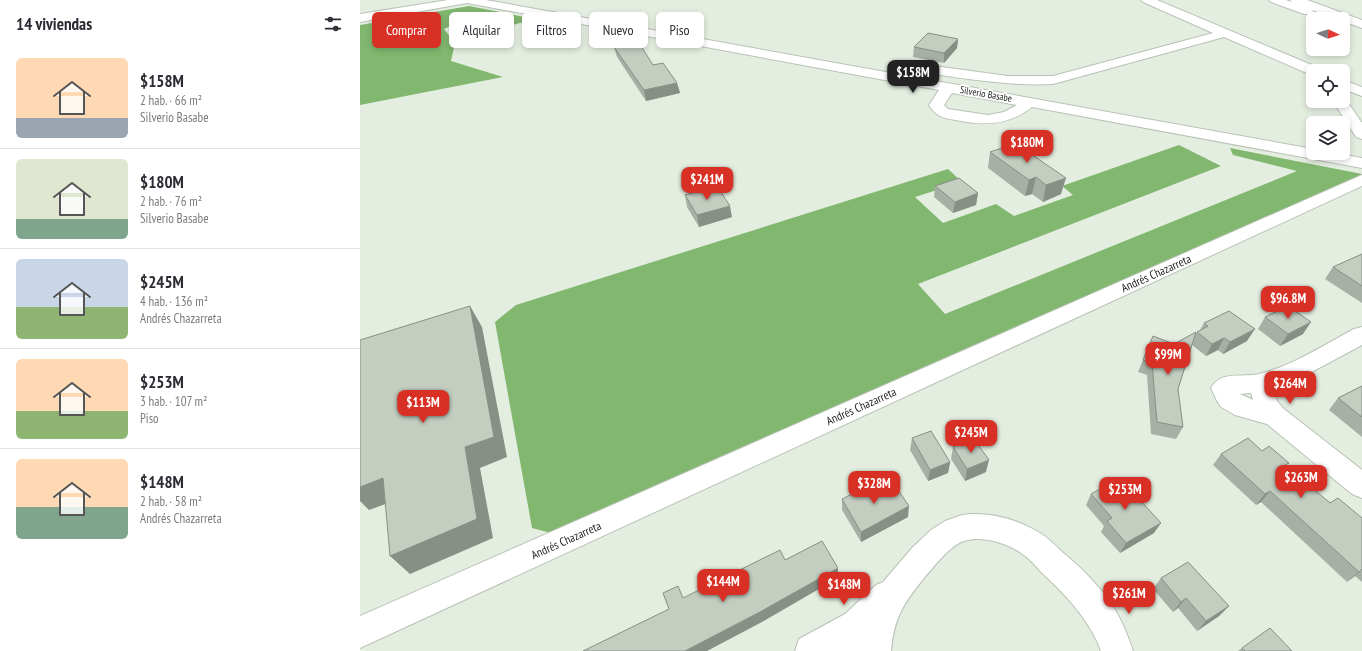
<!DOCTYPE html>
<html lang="es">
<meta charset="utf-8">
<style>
body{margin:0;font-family:"PT Sans Narrow",sans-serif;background:#f2f2f3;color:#2b2b33;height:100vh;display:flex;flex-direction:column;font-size:15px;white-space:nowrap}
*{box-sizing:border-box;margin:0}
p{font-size:13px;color:#7c7c81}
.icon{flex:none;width:22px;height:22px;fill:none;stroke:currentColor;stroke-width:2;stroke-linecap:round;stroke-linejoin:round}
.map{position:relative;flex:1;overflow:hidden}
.panel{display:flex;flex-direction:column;background:#fff;width:360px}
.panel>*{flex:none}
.hud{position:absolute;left:12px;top:12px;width:380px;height:36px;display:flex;gap:8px}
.needle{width:26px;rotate:93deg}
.buttons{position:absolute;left:946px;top:12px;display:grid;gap:8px}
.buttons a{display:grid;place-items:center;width:44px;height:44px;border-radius:6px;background:#fff;box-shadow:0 2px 6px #0003;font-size:20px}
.price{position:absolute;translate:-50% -34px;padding:0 9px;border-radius:8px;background:#d93025;color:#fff;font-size:13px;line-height:26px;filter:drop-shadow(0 1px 2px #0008)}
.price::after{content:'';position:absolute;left:50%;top:24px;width:12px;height:9px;margin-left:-6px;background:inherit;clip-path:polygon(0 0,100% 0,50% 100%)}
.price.selected{background:#222;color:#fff}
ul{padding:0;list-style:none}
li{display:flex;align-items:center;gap:12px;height:100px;padding:0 16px}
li+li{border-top:1px solid #e1e1e2}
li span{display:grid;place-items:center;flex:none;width:112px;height:80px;border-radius:6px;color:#555}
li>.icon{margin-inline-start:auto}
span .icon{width:48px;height:48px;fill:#fffc;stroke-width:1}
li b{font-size:17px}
h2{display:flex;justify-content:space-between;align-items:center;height:48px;padding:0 16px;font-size:17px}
.chip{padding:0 14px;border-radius:6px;background:#fff;box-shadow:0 2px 6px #0003;font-size:14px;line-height:36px}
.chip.selected{background:#d93025;color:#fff}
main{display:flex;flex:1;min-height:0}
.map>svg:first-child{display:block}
.forest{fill:#81b76f}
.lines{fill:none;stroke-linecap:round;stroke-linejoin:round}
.minor-casing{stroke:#b8c2b5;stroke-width:2}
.minor{fill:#fff;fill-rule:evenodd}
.wall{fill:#a8b0a5}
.shaded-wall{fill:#889086}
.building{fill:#c3cdc0;stroke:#889086}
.labels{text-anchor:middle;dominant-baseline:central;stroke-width:3.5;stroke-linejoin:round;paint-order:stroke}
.far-street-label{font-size:10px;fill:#232722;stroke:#fff}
.street-label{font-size:12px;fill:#232722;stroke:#fff}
</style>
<main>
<section class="panel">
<h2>14 viviendas<svg class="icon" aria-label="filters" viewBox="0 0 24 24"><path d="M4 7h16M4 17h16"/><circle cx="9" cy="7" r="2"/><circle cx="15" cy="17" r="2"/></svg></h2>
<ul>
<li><span style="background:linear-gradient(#ffd9b3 75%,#9aa5b1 0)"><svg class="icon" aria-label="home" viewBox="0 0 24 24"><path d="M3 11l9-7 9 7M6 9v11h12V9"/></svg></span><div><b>$158M</b><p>2 hab. · 66 m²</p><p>Silverio Basabe</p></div></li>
<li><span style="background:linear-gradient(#dfe7d0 75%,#7fa58c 0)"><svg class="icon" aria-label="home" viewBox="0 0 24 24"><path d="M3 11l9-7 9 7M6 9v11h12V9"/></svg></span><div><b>$180M</b><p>2 hab. · 76 m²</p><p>Silverio Basabe</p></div></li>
<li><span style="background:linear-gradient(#c9d6e8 60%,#8fb573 0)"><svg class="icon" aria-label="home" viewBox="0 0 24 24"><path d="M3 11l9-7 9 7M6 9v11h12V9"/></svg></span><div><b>$245M</b><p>4 hab. · 136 m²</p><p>Andrés Chazarreta</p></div></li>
<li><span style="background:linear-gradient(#ffd9b3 65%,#8fb573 0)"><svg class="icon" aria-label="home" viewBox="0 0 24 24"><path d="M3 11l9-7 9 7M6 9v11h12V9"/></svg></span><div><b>$253M</b><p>3 hab. · 107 m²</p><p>Piso</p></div></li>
<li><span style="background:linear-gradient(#ffd9b3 60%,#7fa58c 0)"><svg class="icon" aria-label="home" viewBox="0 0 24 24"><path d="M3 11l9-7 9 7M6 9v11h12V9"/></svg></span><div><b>$148M</b><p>2 hab. · 58 m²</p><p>Andrés Chazarreta</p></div></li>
</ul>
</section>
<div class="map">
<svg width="1002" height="651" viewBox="0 0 1002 651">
<rect width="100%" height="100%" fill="#e4eee0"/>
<g class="forest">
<polygon points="109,6 175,19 138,29 105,20 84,29 95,43 91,61 143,77 0,105 0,25"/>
<polygon points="819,145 861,166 558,284 585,314 937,171 873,155 870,148 1002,174 1002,184 206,537 172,528 135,322 156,305 588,169 602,182 555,197 583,223 636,204 654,216 713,195 702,186"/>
</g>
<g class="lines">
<g class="minor-casing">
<g id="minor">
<path d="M88 0H126L953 149V153H974L1002 158V168L672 107C651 124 627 126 601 121 585 118 578 119 569 105L579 90 107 3 0 22V14ZM592 93 657 105 644 112 628 115 588 109 584 105Z"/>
<path d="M781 0H797L959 68 961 71H953V75L949 74 864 37 693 84C653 86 614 80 574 74L569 73 567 70 569 67 574 66 648 76H693L853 33 783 2Z"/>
<polygon points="909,0 926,0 932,2 930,0 947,0 1002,20 1002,28 983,21 983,19 977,19 952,10 954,12 952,14 944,14 911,2"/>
<polygon points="983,80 1002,87 1002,96 983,89"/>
<polygon points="983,97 985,98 1002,123 1002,139 996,137 973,101 983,101"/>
<polygon points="1002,175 1002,186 0,648 0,616"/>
<path d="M1002 327V345L931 383 915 395 917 401 924 409 1002 470V498L992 494 907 424 875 415 861 407 857 401 851 388C861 370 882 378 899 374 932 366 964 345 994 329ZM891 393 893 400 880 394Z"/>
<path d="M611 514C635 513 660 521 680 533 688 538 695 545 701 551 723 569 744 590 758 615 764 626 769 639 773 651H741C730 620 705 594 681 572 675 565 669 558 661 553 647 543 621 535 604 541 589 546 574 567 564 578 543 604 534 618 531 651H435L439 639 485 614 516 585 523 582 552 548 571 530 585 521 602 515Z"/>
</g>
</g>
<use href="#minor" class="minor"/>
</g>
<g class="wall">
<polygon points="598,39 597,48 584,63 553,57 554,47"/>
<polygon points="254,47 275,47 293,65 317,83 320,93 286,101 257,57"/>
<polygon points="642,148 701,194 683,202 672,194 665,196 628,168 630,152"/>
<polygon points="575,186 618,193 616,205 593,213 574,197"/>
<polygon points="325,195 372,217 339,227 327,207"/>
<polygon points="1002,254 1002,303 965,279 973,267"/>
<polygon points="905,317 943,334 920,346 898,329"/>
<polygon points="844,323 887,341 863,354 858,350 846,356 832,345 818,389 823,427 816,439 791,434 787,375 778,372 793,336 814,344 836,334 837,332 840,330"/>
<polygon points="1002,386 1002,437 969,410 978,398"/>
<polygon points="552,438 590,462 588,473 568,481 550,450"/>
<polygon points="593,447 626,472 605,481 591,459"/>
<polygon points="902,451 926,466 970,503 1002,518 1002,582 995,576 987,582 901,502 896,505 853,465 861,454"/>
<polygon points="528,491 548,517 501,542 482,510 482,499"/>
<polygon points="731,494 794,533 760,553 741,532 744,526 726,505"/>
<polygon points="801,578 869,606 859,616 837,631 818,608 813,612 793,589"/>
<polygon points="882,648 932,651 878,651"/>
</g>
<g class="shaded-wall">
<polygon points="598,39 597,48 584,63 584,53"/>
<polygon points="317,83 320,93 286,101 284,90"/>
<polygon points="676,177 672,194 665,196 669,180"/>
<polygon points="706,178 701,194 683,202 686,185"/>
<polygon points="618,193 616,205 593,213 595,202"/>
<polygon points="370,206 372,217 339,227 337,215"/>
<polygon points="110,306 122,327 147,457 120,468 133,538 50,574 30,556"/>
<polygon points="951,322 943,334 920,346 928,334"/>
<polygon points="895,329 887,341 863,354 870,342"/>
<polygon points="864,338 858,350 846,356 852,344"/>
<polygon points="629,460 626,472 605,481 607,469"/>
<polygon points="590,462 588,473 568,481 570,470"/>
<polygon points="23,478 42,498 9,510 0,501 0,487"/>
<polygon points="910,491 901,502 896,505 905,494"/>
<polygon points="549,506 548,517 501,542 501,532"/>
<polygon points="801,523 794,533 760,553 766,543"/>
<polygon points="478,568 478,578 402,622 347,651 325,651"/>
<polygon points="1002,569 995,576 987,582"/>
<polygon points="826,598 818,608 813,612 821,602"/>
<polygon points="869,606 859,616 837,631 846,621"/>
</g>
<g class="building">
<polygon points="568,33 598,39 584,53 554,47"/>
<polygon points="273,43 275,47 281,46 293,65 303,63 317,83 284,90 254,47"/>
<polygon points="649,139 706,178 686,185 676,177 669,180 630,152 642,148"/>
<polygon points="599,178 618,193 595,202 575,186"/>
<polygon points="357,186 370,206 337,215 325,195"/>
<polygon points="1002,254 1002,286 973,267"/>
<polygon points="110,306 134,437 105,447 117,519 30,556 23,478 0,487 0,340"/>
<polygon points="928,306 951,322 928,334 905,317"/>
<polygon points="869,311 895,329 870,342 864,338 852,344 837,332 848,326 844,323"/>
<polygon points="836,332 818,389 823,427 797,422 792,363 783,360 793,336 814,344"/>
<polygon points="1002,386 1002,417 978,398"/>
<polygon points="571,431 590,462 570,470 552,438"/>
<polygon points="888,438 902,451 909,446 929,463 925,465 970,503 978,498 1002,518 1002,569 999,572 910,491 905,494 861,454"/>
<polygon points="614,439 629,460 607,469 593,447"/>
<polygon points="760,478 801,523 766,543 747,521 752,518 731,494"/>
<polygon points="520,480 528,491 536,487 549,506 501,532 482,499"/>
<polygon points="462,541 478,568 400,612 325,651 223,651 309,609 303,593 318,586 323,598 420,550 425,560"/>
<polygon points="828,562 869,606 846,621 826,598 821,602 801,578"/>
<polygon points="910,628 932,651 885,651 882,648"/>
</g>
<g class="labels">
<g class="far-street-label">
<text transform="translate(626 94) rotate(10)">Silverio Basabe</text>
</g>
<g class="street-label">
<text transform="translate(796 273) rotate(-24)">Andrés Chazarreta</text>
<text transform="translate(501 406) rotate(-24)">Andrés Chazarreta</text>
<text transform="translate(206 540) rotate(-24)">Andrés Chazarreta</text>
</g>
</g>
</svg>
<div class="buttons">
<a><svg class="needle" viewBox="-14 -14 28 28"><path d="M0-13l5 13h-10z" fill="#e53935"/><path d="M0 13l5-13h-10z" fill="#7c7c81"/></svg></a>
<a><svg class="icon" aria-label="locate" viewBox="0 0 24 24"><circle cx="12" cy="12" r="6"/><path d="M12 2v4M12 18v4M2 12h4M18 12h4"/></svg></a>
<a><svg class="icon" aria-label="layers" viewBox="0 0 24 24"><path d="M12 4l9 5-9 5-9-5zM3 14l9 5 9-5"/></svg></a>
</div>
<b class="price selected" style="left:553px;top:94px">$158M</b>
<b class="price" style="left:667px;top:164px">$180M</b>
<b class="price" style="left:347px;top:201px">$241M</b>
<b class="price" style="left:928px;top:320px">$96.8M</b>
<b class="price" style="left:808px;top:376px">$99M</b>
<b class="price" style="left:930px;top:405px">$264M</b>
<b class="price" style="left:63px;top:424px">$113M</b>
<b class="price" style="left:611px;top:454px">$245M</b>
<b class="price" style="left:941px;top:499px">$263M</b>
<b class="price" style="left:514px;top:505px">$328M</b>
<b class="price" style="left:765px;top:511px">$253M</b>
<b class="price" style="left:363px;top:603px">$144M</b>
<b class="price" style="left:484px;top:606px">$148M</b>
<b class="price" style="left:769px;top:615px">$261M</b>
<div class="hud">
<a class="chip selected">Comprar</a>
<a class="chip">Alquilar</a>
<a class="chip">Filtros</a>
<a class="chip">Nuevo</a>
<a class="chip">Piso</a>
</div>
</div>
</main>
